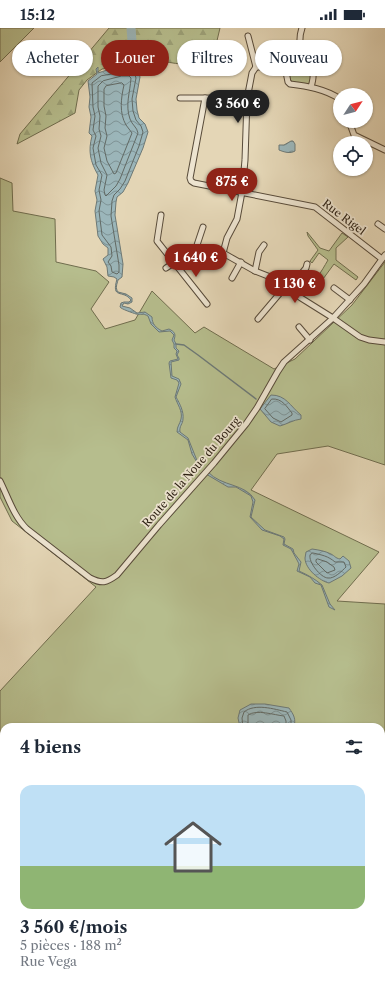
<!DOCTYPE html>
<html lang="fr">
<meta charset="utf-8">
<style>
body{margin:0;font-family:"Libre Caslon Text",serif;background:#f2f2f3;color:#1f2937;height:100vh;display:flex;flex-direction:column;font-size:15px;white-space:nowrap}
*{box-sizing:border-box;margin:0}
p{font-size:13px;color:#747a83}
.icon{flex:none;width:22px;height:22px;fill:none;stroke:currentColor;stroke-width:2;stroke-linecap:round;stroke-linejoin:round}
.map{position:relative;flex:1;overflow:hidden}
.sheet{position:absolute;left:0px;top:695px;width:385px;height:268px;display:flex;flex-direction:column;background:#fff;border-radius:12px 12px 0 0;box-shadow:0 1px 3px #0004}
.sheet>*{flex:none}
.banner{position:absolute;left:12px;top:12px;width:361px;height:36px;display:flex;gap:8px}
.needle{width:26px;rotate:54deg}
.tools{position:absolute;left:333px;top:60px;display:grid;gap:8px}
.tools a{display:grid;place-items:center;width:40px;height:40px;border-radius:50%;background:#fff;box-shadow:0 1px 3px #0004;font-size:20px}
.price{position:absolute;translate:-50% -34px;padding:0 9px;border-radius:14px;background:#8f2418;color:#fff;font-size:13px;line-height:26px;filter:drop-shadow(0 1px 2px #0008)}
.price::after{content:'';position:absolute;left:50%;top:24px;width:12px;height:9px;margin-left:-6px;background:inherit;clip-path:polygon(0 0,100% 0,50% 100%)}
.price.active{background:#222;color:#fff}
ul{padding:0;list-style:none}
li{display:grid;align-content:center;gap:8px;height:212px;padding:0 20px}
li+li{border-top:1px solid #e0e1e3}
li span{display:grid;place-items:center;height:124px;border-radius:12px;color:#555}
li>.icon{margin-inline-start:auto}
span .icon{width:72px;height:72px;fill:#fffc;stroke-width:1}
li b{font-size:17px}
h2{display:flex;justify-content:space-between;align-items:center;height:48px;padding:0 20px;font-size:17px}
.pill{padding:0 14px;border-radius:18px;background:#fff;box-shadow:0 1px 3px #0004;font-size:14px;line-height:36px}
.pill.active{background:#8f2418;color:#fff}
.status{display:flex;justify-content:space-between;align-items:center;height:28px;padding:0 20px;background:#fff;direction:ltr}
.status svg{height:11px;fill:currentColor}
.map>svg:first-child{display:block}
.green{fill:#b6bd8d;stroke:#706d4e}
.forest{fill:url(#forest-firs);stroke:#706d4e}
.water{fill:url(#water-waves);stroke:#6d7976}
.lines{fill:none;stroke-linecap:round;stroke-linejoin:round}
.shore{stroke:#626a65;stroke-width:1}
.stream{stroke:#6d7976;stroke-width:1.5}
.river{stroke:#9bb6ba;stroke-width:9}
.street-casing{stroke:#584b3a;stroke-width:7}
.highway-casing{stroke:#291d10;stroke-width:11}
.street{stroke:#ede4d0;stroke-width:5}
.highway{stroke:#e4d6b6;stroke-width:9}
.labels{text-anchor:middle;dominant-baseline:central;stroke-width:3.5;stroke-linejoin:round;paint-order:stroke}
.street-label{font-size:11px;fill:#291d10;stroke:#ede4d0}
</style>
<div class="status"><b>15:12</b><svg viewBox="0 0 49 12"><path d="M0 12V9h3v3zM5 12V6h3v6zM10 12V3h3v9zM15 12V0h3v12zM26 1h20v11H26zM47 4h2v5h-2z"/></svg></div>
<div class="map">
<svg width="385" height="963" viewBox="0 0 385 963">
<defs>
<pattern id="forest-firs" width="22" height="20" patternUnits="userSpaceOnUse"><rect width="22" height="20" fill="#b6bd8d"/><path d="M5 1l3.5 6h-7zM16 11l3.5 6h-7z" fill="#9ca279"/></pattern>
<pattern id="water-waves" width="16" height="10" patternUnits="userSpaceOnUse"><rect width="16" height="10" fill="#9bb6ba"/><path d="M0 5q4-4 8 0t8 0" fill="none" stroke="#7e9396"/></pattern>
</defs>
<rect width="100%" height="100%" fill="#e4d6b6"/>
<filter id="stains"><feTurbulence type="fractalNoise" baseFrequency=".005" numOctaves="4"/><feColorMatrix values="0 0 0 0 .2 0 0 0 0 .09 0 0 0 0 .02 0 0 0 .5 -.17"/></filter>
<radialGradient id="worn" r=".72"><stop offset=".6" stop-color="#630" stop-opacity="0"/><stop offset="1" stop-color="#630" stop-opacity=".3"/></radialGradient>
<g class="green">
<polygon points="0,0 34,0 0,34"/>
<polygon points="297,26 312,45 311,53 307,57 293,54 289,51 289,32 290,28"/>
<polygon points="0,150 12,155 13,183 55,191 56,234 96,243 109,254 91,281 105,301 135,292 152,263 195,305 204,299 274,341 295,331 352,277 385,234 385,437 328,418 277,426 251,462 379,524 337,573 385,576 385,744 381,744 381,699 4,699 4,751 0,751 0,663 96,559 12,493 0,469"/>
<path d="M307 204 320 220 329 223 342 205 348 209 336 220V232L358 249 356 252 334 236 315 262 309 267 303 263C315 255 321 244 328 232L319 225 312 235 310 233 318 222 308 208Z"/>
</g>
<path class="forest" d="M109 0H220L215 21 206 42 200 36C184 38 167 34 151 31H147L144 34 142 47 137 40 131 37 102 41 87 52 79 62 75 85 17 116 20 106Z"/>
<g class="water">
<path d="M98 39V45C110 41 125 36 137 41L140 49 136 71 137 82 139 90 145 96 148 104 143 120 128 155 123 164 117 169 116 174 115 187 123 236 122 249 118 252C117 256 115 260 118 264L126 266 132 270V274L128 276 124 275 122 278 130 280 137 285 145 284 152 289C152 296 156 300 162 303L169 301C175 304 176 306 174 312L176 316V320L179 323 177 327 179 330V332L171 334 172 348 179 351 181 356 176 369C180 376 184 384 183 391 183 396 179 398 180 404L188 410 198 435 202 439 201 441 192 426 188 412 177 404C177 398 180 396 181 391 183 383 177 376 175 369L179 355 177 352 171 350 169 335 170 333 178 331 176 326 177 323 174 320V316L172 312 174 307 170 303 159 304 151 296 148 288C143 285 141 287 136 286 133 285 121 281 120 279L121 275 124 274H129L131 272C123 261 111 272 117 251L114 249 108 248 107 239 103 231 108 227V220L103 216 98 208 95 183 97 172 95 163 98 147C90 133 88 123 92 108L89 105 91 89 89 79 90 69 88 53 97 46 96 41Z"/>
<path d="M291 113H293L295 116V123C290 126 284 124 279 122V117H284Z"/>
<path d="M271 367C286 367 290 378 301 387V391C293 392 287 396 280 398L271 394 260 381Z"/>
<path d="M208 444C222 459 245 455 255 472L251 489 265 502 284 509 285 511 284 516 293 521 294 525 301 534 299 543C308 547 315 551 322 557L330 576 335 582 329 579 321 557 315 555 310 549 297 543 299 536 297 532 291 521 283 517 284 511 280 508 262 502 250 489 253 474 251 468 236 459H228L206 446Z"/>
<path d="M312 521C319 522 325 523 331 526 335 528 335 530 340 531L343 528 349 533 351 540 342 548 329 555C320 553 305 541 305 530 305 528 306 526 306 524Z"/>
<path d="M251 676H265L289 680C294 687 296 691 294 699H240L238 690 240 682Z"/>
<polygon points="169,959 197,959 194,963 170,963"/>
</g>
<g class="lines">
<g class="shore">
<polygon points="130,43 134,44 136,50 132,71 133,83 136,92 141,98 143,104 139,118 125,153 120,161 114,167 112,173 111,188 119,237 119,244 117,246 112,244 111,238 108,234 112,228 111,219 102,207 99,183 101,172 99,162 102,147 96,137 93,120 96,108 93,102 95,88 93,79 92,55 101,48"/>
<path d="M122 48H129L131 50C130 65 125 77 130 91 132 97 137 99 138 105L120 151 116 158 106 168 105 167 104 162 107 147 101 135 98 120 101 108 99 101 100 88 98 79V58L103 53Z"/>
<path d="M122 55 124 57C121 70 119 85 126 97 128 100 130 102 132 105L116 145 114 146 107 133 104 120 107 108 105 100 106 88 104 78V61L106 58Z"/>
<path d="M272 371C282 370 287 379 292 385V387L281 394 273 390 265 381Z"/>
<path d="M313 525C322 527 328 528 335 534H344L346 539C342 543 334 551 328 550 321 550 308 534 310 527Z"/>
<polygon points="318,531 327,534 334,539 335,542 327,545 316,534 316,532"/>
<path d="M243 699 242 690 244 684C255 675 274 681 287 684L291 692V699"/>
<path d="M248 699V687C257 681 274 687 284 688L286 693V699"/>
</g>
<polyline class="stream" points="176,316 184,317 198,327 256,371"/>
<polyline class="river" points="131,39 133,26 131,0"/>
<g class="street-casing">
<g id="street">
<path d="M302 0C299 8 299 21 303 29 309 44 317 39 311 59"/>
<polyline points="248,8 256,39"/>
<path d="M301 22 288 27 285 39 288 54 290 56C307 58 325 61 340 71"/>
<polyline points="256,39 285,39"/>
<polyline points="180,70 205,70"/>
<polyline points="247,71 205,70 190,150 191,153 194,155 315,179 382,231"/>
<polyline points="349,93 354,107 385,122"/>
<polyline points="161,187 157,213 207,276"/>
<polyline points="378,196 385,201"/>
<polyline points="198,224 197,217 203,199"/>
<polyline points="223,225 227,210 237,191 242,164 245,132 247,71 252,45 256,39"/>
<polyline points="166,240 186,227 196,224 210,223 223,225 255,243 278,252 301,270 333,290 360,309 369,312 385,314"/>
<polyline points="255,243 259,224 264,217"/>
<polyline points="232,250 241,234"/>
<polyline points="334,260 350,272"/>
<polyline points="289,261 306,240 307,236"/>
<polyline points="258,291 286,258"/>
<polyline points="299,299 310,312"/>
<path d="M0 453C8 469 14 489 27 501L90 550C102 556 106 555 117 547L159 497 214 435 246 396 257 380 278 343 284 334 333 290 364 256 385 227"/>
</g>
</g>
<g class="highway-casing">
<g id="highway">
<polyline points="381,751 385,751"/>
<polyline points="0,757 4,757"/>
<polyline points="381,758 385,758"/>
<polyline points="0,764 4,764"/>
</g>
</g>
<use href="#street" class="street"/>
<use href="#highway" class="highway"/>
</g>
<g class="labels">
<g class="street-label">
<text transform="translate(344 189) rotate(37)">Rue Rigel</text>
<text transform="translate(191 444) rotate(-49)">Route de la Noue du Bourg</text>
</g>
</g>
<rect width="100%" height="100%" filter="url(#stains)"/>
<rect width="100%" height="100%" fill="url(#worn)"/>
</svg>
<div class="tools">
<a><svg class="needle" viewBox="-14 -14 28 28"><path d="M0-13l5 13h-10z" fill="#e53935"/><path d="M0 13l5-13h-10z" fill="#747a83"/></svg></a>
<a><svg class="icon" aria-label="locate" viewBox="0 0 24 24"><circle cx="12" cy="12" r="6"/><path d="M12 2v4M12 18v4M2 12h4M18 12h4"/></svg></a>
</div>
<b class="price active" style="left:238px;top:96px">3 560 €</b>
<b class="price" style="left:232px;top:174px">875 €</b>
<b class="price" style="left:196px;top:250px">1 640 €</b>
<b class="price" style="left:295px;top:276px">1 130 €</b>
<div class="banner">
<a class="pill">Acheter</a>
<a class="pill active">Louer</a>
<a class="pill">Filtres</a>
<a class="pill">Nouveau</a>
</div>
<section class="sheet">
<h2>4 biens<svg class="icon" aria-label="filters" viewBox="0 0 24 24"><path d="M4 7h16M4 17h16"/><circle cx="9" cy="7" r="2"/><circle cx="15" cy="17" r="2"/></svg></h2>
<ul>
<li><span style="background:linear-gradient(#bfe0f5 65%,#8fb573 0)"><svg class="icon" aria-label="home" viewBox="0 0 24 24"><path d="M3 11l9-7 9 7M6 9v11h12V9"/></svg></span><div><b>3 560 €/mois</b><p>5 pièces · 188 m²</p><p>Rue Vega</p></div></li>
</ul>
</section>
</div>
